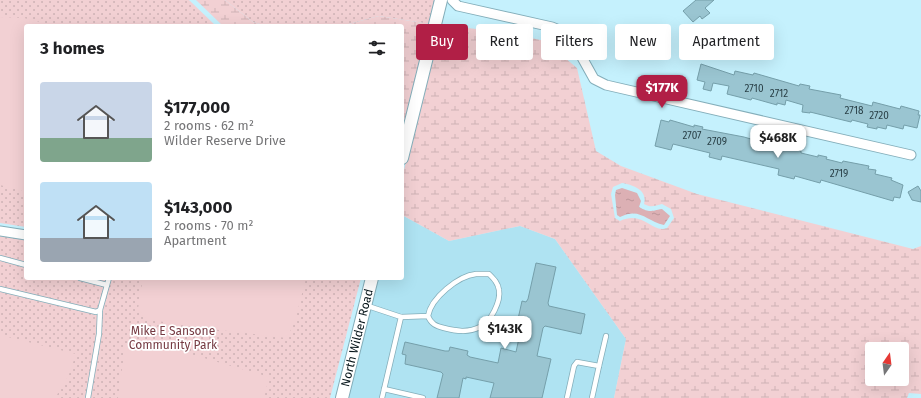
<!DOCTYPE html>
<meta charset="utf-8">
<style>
body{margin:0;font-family:"Fira Sans",sans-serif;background:#f6f6f6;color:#202124;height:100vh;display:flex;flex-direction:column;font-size:15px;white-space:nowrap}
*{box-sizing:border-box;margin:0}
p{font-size:13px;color:#757577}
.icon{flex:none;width:22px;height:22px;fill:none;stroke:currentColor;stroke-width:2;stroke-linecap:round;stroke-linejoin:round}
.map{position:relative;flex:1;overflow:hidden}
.sheet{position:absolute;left:24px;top:24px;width:380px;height:256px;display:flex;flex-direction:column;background:#fff;border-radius:4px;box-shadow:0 4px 16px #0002}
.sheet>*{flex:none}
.banner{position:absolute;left:416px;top:24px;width:380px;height:36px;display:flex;gap:8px}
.needle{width:26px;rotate:14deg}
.fabs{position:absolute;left:865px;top:342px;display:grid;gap:8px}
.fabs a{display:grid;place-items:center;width:44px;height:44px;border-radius:4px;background:#fff;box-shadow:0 4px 16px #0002;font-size:20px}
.price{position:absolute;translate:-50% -34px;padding:0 9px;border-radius:8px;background:#fff;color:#222;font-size:13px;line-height:26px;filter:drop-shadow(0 1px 2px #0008)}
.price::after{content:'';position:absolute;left:50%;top:24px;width:12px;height:9px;margin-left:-6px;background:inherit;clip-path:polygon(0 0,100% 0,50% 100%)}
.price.selected{background:#b11f46;color:#fff}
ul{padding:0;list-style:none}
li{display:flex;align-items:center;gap:12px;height:100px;padding:0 16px}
li span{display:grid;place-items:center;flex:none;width:112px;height:80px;border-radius:4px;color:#555}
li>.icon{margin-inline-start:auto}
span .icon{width:48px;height:48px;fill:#fffc;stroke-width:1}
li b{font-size:17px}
h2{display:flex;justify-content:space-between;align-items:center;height:48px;padding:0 16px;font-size:17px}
.chip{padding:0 14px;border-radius:4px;background:#fff;box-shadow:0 4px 16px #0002;font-size:14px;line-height:36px}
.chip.selected{background:#b11f46;color:#fff}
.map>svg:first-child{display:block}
.built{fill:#afe3f2}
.grass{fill:url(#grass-dots)}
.wetland{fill:url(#wetland-marsh);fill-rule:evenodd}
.garden{fill:#f2d0d3}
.water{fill:url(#water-ripples)}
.building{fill:#9ac5d1;stroke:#759faa}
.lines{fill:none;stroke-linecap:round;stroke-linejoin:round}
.service-casing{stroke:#84aeba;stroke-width:6}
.minor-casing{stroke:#84aeba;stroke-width:11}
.tertiary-casing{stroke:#84aeba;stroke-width:14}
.service{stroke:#fff;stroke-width:4.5}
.minor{stroke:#fff;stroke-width:9}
.tertiary{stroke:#fff;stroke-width:12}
.labels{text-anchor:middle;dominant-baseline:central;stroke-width:3.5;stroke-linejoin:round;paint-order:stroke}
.number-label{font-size:10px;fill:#2a4047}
.park-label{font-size:12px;fill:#763b43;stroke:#fff}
.street-label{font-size:12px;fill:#051419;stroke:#fff}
</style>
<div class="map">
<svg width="921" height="398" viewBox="0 0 921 398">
<defs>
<pattern id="grass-dots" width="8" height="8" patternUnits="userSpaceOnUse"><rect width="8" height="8" fill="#f2d0d3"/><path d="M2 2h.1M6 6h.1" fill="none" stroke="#ceb2b5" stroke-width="1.8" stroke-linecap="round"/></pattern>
<pattern id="wetland-marsh" width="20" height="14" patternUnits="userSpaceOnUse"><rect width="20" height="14" fill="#f2d0d3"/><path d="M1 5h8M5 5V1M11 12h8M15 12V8" fill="none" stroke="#ceb2b5"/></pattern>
<pattern id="water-ripples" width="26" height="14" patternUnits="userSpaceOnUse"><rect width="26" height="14" fill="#dcb0b4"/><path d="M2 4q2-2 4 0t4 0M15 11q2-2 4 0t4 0" fill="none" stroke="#bb969a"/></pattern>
</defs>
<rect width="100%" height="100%" fill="#c5f1fd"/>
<polygon class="built" points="402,215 449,241 520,226 555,239 626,339 614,398 347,398 377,278 402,278"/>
<g class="grass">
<polygon points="0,0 189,0 216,26 26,26 26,227 0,223"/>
<polygon points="225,0 436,0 430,24 379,16 341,26 267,26 253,22"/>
<polygon points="0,236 26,239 26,278 361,278 330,398 0,398"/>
<polygon points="366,278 337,398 335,398"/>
</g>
<g class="wetland">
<polygon points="196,0 225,0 253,22 267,26 223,26"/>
<polygon points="379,16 430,24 402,138 402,26 341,26"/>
<path d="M440 25 504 32 545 41 577 68 596 151 621 166 697 194 913 249 921 246V394L909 393 907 398H614L626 339 555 239 520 226 449 241 402 215V178ZM622 183C633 185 648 190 644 204 651 208 655 206 662 204L671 209 674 218 667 228C652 234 644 210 620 221L615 218 611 194 613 187ZM872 349H902V379H872Z"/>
</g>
<g class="garden">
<polygon points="0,17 24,18 44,23 45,26 26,26 26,192 0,185"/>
<polygon points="143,278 306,278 295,321 287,338 193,327 146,319 138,309"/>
<polygon points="0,335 76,354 68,377 55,398 0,398"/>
<polygon points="139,339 269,377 264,398 118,398 125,348"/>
</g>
<path class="water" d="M622 188 637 193 641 201 639 207C650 213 650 211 662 209L670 216 664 225C646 221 640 207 620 217L617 215 615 195 616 190Z"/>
<g class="building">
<polygon points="696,0 714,0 705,8 710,13 702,19 700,16 693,22 683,11"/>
<polygon points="701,64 734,75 735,71 753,75 754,73 799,86 800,84 810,86 809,89 841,95 840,98 872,106 873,102 900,109 901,106 919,111 918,115 920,115 917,128 904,125 903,129 887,125 886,129 877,127 877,129 867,127 868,124 852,120 851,122 810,112 810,113 802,112 803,105 786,100 785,105 777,103 777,105 752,98 751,100 727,94 729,86 713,83 711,91 703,89 705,82 697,80"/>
<polygon points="661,120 669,122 670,120 694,127 694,125 703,127 702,129 744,137 768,144 769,142 801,151 801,153 818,157 818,155 827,157 826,159 842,163 843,161 869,166 868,169 876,170 875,174 892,178 891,180 903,185 900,198 894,197 893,201 821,180 820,183 795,176 794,179 778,175 779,169 722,156 721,160 709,157 710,153 673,144 671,150 655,146"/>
<polygon points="918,186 921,191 921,202 912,200 908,192"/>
<polygon points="536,263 556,267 548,303 549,306 585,314 581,334 545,326 543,328 537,356 551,359 542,398 490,398 494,383 466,377 466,379 463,378 459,398 437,398 443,374 441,372 405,364 406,355 402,354 405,342 445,351 449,351 450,347 468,351 467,355 470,357 498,363 501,348 516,352 522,324 522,320 518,319 522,301 526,302 528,299"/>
</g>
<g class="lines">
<g class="service-casing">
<g id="service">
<polyline points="0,258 26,265"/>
<polyline points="80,278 107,285"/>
<polyline points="0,289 96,312 100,310 109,278"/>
<polyline points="365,305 401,317 382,398"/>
<path d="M401 317 428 316C431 298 458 276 476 274 480 274 485 274 489 274 494 279 498 283 499 290 501 301 491 322 480 327 468 333 456 331 444 328 436 326 431 324 428 316"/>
<polyline points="599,366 606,336"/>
<polyline points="384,389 423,398"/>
<polyline points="88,398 99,334 100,310"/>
<polyline points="567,398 574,366 577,362 599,366 592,398"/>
</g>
</g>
<g class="minor-casing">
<g id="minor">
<polyline points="452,0 458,6 552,27 569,34 594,79 606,85 911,155"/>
<polyline points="0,231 26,235"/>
</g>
</g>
<g class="tertiary-casing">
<g id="tertiary">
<polyline points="402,158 441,0"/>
<path id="s1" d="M342 398 372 278"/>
</g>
</g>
<use href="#service" class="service"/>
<use href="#minor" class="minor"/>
<use href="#tertiary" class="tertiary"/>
</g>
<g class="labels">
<g class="number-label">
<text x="754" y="89">2710</text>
<text x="779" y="94">2712</text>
<text x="854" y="111">2718</text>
<text x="879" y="116">2720</text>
<text x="692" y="136">2707</text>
<text x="717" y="142">2709</text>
<text x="839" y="174">2719</text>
</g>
<g class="park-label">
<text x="173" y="331">Mike E Sansone<tspan x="173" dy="14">Community Park</tspan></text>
</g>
<g class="street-label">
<text stroke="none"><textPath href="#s1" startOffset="62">North Wilder Road</textPath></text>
</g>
</g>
</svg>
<div class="fabs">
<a><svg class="needle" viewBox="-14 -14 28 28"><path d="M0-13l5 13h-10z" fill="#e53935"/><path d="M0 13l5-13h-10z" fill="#757577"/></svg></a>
</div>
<b class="price selected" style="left:662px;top:109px">$177K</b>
<b class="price" style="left:778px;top:159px">$468K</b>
<b class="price" style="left:505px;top:350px">$143K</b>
<div class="banner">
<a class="chip selected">Buy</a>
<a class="chip">Rent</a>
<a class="chip">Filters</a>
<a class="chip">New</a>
<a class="chip">Apartment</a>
</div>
<section class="sheet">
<h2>3 homes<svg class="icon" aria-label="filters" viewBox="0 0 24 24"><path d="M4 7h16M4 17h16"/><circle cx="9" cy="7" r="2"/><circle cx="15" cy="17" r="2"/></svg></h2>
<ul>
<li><span style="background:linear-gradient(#c9d6e8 70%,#7fa58c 0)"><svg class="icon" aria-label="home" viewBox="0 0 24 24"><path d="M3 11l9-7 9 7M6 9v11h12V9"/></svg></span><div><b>$177,000</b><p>2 rooms · 62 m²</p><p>Wilder Reserve Drive</p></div></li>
<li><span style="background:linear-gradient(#bfe0f5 70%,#9aa5b1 0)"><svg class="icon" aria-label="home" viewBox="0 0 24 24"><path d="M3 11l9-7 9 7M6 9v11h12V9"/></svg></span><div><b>$143,000</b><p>2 rooms · 70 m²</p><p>Apartment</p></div></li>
</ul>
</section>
</div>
